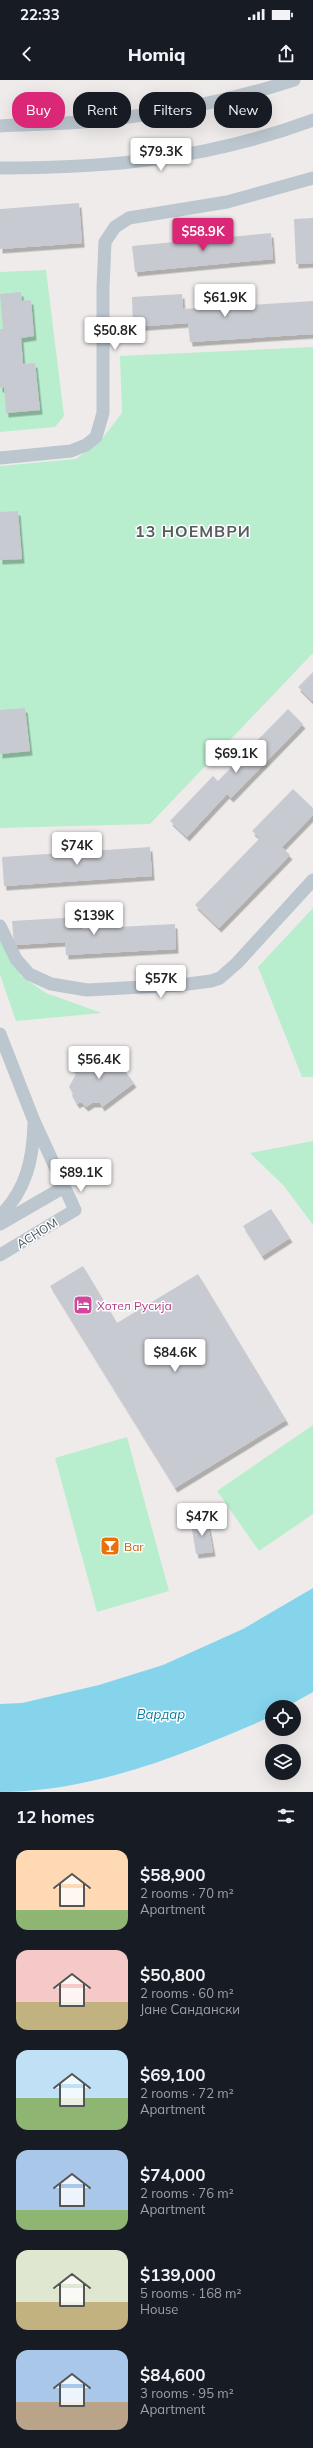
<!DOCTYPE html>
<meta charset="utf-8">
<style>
body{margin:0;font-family:Mulish,sans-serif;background:#242831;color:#f1f3f6;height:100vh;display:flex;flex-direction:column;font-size:15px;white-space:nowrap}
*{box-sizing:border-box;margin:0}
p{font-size:13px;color:#9ea1a6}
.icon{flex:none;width:22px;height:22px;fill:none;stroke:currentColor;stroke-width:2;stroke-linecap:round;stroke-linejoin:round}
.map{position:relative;height:1712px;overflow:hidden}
.sheet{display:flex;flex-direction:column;background:#171b24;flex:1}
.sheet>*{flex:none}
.top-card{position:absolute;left:12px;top:12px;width:289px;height:36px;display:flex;gap:8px}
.controls{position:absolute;left:265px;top:1620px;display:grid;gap:8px}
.controls a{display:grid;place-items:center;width:36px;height:36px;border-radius:50%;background:#171b24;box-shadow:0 4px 16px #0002;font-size:20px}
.price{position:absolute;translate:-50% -34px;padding:0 9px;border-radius:4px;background:#fff;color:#222;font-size:13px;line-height:26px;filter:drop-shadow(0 1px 2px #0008)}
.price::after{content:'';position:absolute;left:50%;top:24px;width:12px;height:9px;margin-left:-6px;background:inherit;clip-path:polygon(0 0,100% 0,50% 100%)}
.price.active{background:#db2777;color:#fff}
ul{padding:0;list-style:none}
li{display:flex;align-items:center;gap:12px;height:100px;padding:0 16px}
li span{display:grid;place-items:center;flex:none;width:112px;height:80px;border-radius:12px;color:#555}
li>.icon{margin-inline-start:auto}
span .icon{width:48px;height:48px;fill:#fffc;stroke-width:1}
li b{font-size:17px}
h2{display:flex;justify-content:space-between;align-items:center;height:48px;padding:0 16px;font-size:17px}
.tag{padding:0 14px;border-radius:16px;background:#171b24;box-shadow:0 4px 16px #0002;font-size:14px;line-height:36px}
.tag.active{background:#db2777;color:#fff}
.status{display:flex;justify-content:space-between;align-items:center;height:28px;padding:0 20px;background:#171b24;direction:ltr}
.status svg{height:11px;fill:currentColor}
header{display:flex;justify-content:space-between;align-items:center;height:52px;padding:0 16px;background:#171b24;font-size:18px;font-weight:800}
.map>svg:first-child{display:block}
.green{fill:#b8eece}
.water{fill:#85d4eb}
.building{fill:#c8cad1;filter:url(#shadow)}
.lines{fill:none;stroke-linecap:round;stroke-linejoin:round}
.minor{stroke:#bcc6ce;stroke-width:13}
.labels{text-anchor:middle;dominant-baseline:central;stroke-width:3;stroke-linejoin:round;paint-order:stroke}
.street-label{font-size:12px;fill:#444f59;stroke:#fff}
.hotel-label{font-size:12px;fill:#b23c85;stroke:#fff;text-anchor:start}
.food-label{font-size:12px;fill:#c56008;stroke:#fff;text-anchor:start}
.water-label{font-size:13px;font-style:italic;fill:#0c7b9d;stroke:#fff}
.district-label{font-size:16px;font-weight:bold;letter-spacing:1px;fill:#585c60;stroke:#fff}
</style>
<div class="status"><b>22:33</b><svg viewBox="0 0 49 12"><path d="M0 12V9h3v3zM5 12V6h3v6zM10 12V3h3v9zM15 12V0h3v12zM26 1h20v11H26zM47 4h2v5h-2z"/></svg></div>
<header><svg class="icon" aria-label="back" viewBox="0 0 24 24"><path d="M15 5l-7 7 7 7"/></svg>Homiq<svg class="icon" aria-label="share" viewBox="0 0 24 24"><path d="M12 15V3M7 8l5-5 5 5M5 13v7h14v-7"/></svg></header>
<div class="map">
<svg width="313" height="1712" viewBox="0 0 313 1712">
<defs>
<filter id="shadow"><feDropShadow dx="2.5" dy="4.5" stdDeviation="0" flood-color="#0004"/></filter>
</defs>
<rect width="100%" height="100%" fill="#efebeb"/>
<g class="green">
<polygon points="46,190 64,336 55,347 0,352 0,192"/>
<polygon points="313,267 313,573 150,744 0,748 0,386 76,379 101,360 122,333 120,276"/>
<polygon points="313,828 313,997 302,997 258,887"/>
<polygon points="0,861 21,896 46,913 102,933 16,941 0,895"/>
<polygon points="313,1061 313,1145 284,1106 250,1073"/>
<polygon points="313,1345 313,1434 259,1471 217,1411"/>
<polygon points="127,1357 169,1511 97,1532 55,1378"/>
</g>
<path class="water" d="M313 1508V1612L286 1627H272V1635L261 1641C179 1676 91 1712 0 1712V1624L22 1623 99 1605 163 1585 243 1549Z"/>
<g class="building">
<polygon points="79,123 82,163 0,169 0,129"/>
<polygon points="313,138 313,183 296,184 294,139"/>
<polygon points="271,153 273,179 135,192 132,166"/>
<polygon points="21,212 22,221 31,220 34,256 21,258 23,284 35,283 40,330 6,333 4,307 0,308 0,249 3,249 0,214"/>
<polygon points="182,214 183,229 313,221 313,254 190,262 188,243 133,247 132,217"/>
<polygon points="18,431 22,479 0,480 0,432"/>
<polygon points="313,592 313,620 312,621 298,607"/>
<polygon points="25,628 30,671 0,674 0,630"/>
<polygon points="288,629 303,644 231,718 227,714 187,757 170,741 213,696 218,701"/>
<polygon points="293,709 313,728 313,735 282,767 290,775 219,848 195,825 260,758 252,751"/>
<polygon points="150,767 152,796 4,806 2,777"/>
<polygon points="79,837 80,849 175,844 176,869 66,875 65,862 14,865 12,841"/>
<polygon points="106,966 134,1003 102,1027 100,1023 92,1023 86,1027 81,1022 77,1024 72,1016 73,1013 69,1007 76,994 73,990"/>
<polygon points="271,1129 290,1158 262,1176 243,1146"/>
<polygon points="83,1186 117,1243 198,1194 286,1340 175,1408 50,1206"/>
<polygon points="207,1440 213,1472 196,1474 191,1443"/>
</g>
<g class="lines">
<g class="minor">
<path d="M0 46C37 44 75 44 113 39 174 32 235 19 294 0"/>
<path d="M0 88C111 88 208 79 313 40"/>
<polyline points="0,378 71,371 86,365 96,357 103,333 103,208 105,162 115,147 129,138 227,122 313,98"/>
<polyline points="0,846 16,879 29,894 51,904 87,910 180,905 211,901 220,898 237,883 313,800"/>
<polyline points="0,954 34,1041 75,1130 0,1175"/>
<path d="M0 1136C26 1110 33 1080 34 1044"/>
<polyline points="0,1144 64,1107"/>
</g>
</g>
<defs>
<g id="hotel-square" transform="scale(1)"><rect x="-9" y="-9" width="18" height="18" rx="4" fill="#d1479c" stroke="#fff"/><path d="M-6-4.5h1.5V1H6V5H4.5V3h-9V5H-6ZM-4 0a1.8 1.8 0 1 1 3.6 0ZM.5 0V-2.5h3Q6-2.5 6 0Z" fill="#fff"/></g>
<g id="bar-square" transform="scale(1)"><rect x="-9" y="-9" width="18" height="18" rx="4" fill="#e8710a" stroke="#fff"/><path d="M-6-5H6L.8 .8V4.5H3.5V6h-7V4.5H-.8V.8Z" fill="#fff"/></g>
</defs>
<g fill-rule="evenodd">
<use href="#hotel-square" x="83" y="1225"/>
<use href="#bar-square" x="110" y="1466"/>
</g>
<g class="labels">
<g class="street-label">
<text transform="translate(37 1153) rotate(-32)">АСНОМ</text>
</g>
<g class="hotel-label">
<text x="97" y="1225">Хотел Русија</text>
</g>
<g class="food-label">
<text x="124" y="1466">Bar</text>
</g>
<g class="water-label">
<text x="161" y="1634">Вардар</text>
</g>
<g class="district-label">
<text x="193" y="451">13 НОЕМВРИ</text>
</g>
</g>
</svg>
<div class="controls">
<a><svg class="icon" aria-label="locate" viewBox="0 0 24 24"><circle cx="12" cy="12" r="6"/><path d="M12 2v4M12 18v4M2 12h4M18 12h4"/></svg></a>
<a><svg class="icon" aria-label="layers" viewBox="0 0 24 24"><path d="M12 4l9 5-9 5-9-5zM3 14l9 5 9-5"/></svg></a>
</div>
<b class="price" style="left:161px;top:92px">$79.3K</b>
<b class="price active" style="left:203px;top:172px">$58.9K</b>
<b class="price" style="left:225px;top:238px">$61.9K</b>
<b class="price" style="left:115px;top:271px">$50.8K</b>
<b class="price" style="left:236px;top:694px">$69.1K</b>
<b class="price" style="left:77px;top:786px">$74K</b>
<b class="price" style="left:94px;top:856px">$139K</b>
<b class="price" style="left:161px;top:919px">$57K</b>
<b class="price" style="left:99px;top:1000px">$56.4K</b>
<b class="price" style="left:81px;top:1113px">$89.1K</b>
<b class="price" style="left:175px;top:1293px">$84.6K</b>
<b class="price" style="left:202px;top:1457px">$47K</b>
<div class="top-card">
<a class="tag active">Buy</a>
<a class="tag">Rent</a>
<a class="tag">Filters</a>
<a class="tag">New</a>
</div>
</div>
<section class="sheet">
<h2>12 homes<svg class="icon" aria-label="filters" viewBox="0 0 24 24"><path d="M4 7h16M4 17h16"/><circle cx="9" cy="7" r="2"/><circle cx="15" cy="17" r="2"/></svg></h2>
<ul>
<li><span style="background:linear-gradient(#ffd9b3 75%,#8fb573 0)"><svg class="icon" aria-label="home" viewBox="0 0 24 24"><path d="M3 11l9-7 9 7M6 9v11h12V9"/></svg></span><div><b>$58,900</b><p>2 rooms · 70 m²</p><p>Apartment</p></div></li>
<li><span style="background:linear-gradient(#f6c9c9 65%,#c2b280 0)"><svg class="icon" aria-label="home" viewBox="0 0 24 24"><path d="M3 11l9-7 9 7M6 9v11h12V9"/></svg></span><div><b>$50,800</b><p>2 rooms · 60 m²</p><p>Јане Сандански</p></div></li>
<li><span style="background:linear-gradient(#bfe0f5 60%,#8fb573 0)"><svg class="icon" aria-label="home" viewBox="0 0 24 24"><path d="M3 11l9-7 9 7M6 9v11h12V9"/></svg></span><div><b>$69,100</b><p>2 rooms · 72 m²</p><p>Apartment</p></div></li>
<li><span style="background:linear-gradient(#a9c7e8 75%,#8fb573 0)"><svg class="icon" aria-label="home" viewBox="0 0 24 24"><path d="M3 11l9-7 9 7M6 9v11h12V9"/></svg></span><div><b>$74,000</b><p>2 rooms · 76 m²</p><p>Apartment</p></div></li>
<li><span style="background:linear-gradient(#dfe7d0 65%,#c2b280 0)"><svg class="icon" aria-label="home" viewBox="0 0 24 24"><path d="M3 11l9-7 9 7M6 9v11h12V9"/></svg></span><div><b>$139,000</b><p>5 rooms · 168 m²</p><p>House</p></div></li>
<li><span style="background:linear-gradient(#a9c7e8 65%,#b9a48a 0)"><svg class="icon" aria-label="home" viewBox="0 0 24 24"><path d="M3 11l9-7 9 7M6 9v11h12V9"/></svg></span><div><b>$84,600</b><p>3 rooms · 95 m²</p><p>Apartment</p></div></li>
</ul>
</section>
